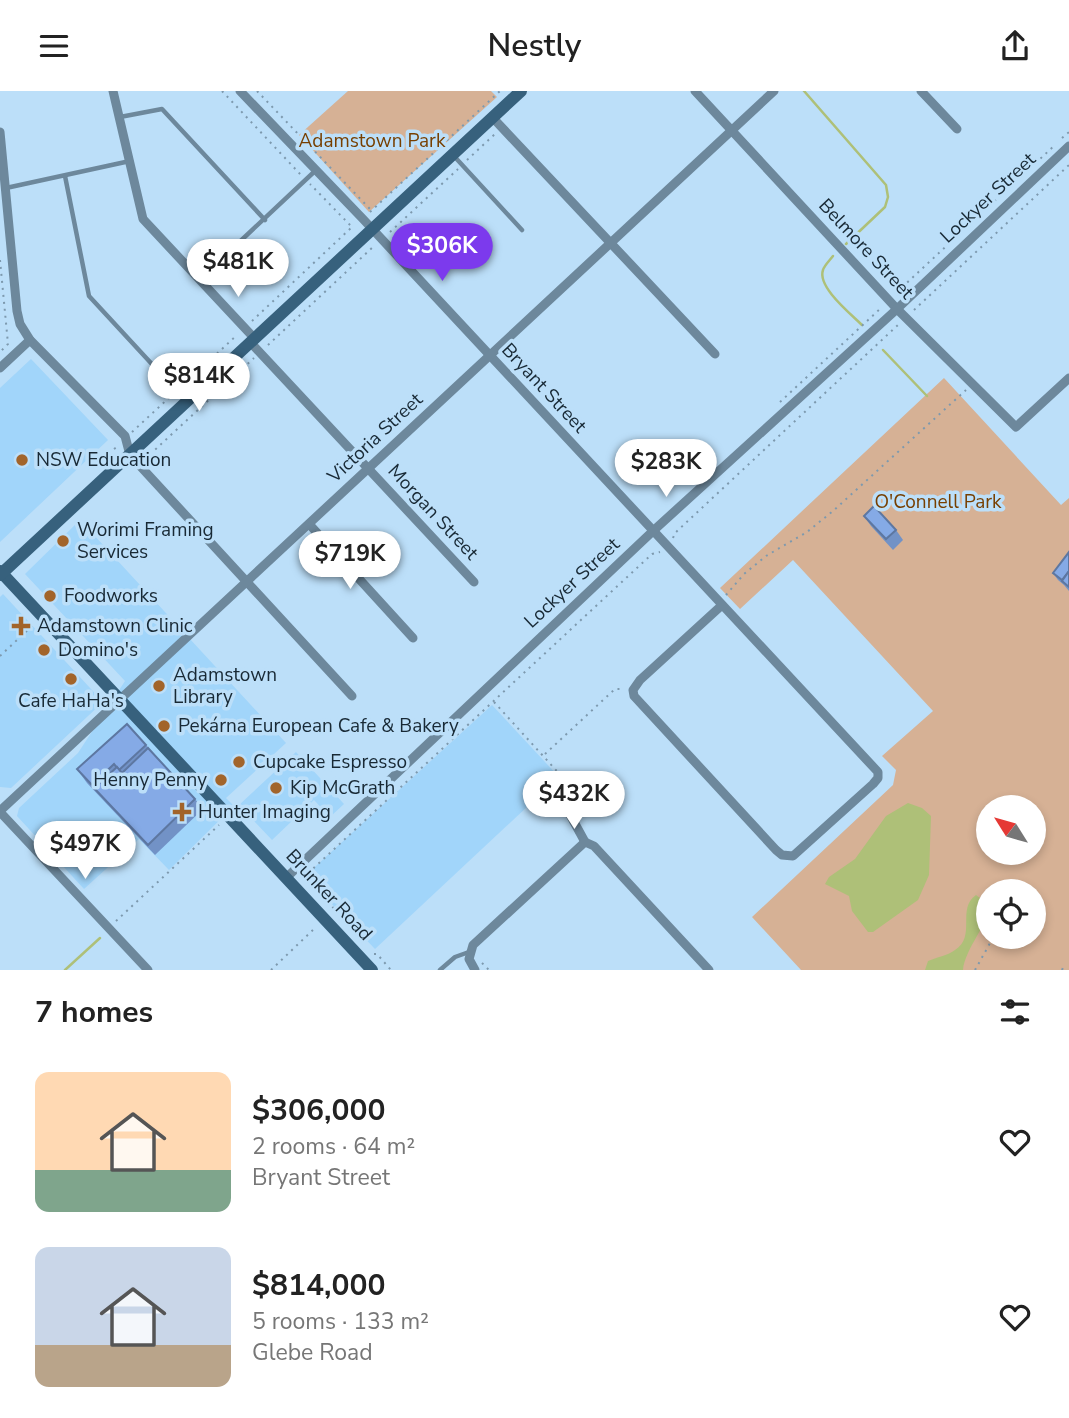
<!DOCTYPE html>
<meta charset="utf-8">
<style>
body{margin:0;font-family:"Nunito Sans",sans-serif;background:#f2f2f2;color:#222;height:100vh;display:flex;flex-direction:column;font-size:26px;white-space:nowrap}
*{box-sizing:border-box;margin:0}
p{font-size:23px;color:#767676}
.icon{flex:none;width:38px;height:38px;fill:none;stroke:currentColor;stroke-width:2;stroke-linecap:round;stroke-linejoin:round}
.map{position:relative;height:879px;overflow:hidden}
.drawer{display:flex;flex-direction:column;background:#fff;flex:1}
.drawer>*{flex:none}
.needle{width:46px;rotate:307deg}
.controls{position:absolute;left:976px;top:704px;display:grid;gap:14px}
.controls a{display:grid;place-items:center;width:70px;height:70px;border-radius:50%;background:#fff;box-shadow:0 4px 10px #0003;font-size:35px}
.price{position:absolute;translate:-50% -60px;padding:0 16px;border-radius:24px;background:#fff;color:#222;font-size:23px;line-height:46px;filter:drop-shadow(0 2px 4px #0008)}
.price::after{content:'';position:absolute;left:50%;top:42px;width:21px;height:16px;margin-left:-10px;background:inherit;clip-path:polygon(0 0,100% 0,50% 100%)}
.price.selected{background:#7c3aed;color:#fff}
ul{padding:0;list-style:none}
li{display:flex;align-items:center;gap:21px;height:175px;padding:0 35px}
li span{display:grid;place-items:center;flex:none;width:196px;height:140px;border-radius:14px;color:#555}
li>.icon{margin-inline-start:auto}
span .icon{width:84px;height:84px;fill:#fffc;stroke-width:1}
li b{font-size:30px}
h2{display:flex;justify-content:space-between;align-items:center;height:84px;padding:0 35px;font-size:30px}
header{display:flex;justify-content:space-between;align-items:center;height:91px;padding:0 35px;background:#fff;font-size:32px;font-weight:600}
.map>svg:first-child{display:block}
.built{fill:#a1d5fa}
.green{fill:#d6b195;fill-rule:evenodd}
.water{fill:#aec078}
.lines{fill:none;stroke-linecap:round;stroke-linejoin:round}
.stream{stroke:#aec078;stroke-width:2.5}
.path{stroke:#7d99ae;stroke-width:2;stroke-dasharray:2 5;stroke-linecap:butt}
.lane{stroke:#6d889c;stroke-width:4.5}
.street{stroke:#6d889c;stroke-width:9}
.secondary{stroke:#37617d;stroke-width:12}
.wall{fill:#7292c6}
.building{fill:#85aae6;stroke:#5d77a1;stroke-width:2}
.poi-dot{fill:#a2642a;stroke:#bcdff9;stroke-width:2.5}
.labels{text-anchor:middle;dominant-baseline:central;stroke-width:7;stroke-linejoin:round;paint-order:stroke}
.park-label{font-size:19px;fill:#773f00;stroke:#bcdff9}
.street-label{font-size:19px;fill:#182935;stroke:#bcdff9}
.poi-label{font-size:19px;fill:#182935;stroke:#bcdff9;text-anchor:start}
</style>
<header><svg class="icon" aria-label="menu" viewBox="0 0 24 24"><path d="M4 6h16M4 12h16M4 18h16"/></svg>Nestly<svg class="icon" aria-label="share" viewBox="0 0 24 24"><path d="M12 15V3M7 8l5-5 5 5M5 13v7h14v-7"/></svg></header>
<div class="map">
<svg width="1069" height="879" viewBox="0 0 1069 879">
<rect width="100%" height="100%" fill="#bcdff9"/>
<g class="built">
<polygon points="31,268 108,349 0,451 0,297"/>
<polygon points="80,429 286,652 226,707 234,715 169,779 139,748 84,798 17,725 19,717 78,662 125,590 25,483"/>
<polygon points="3,503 103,611 11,697 0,696 0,506"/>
<polygon points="492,614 559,686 375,858 305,785"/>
<polygon points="296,661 344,713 330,726 314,709 272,749 239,714"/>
</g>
<g class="green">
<polygon points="348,0 491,0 497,6 369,121 299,44"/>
<path d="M944 287 1061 414 1069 407V879H801L752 826 893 694 896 679 882 665 933 620 793 469 740 518 720 497ZM989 716H1034V761H989ZM989 800H1034V845H989Z"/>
</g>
<g class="water">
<polygon points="908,712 922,717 931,725 929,784 918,809 873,841 868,841 852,820 849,805 825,793 829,786 855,768 886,725"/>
<path d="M976 804C980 807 986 811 987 816 990 832 965 857 963 879H925L928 870C937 866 947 865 955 859 977 845 956 818 976 804Z"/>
</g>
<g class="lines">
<g class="stream">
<polyline points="804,0 886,94 888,106 885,116 846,153"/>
<path d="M833 165C830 169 824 175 823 179 817 196 851 223 862 234"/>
<polyline points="883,259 927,305"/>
<polyline points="65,879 100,847"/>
</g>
<g class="path">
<polyline points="222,0 301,84"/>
<polyline points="257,0 370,118"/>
<polyline points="1062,47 1069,41"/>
<polyline points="467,69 496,42"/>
<polyline points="370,121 500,0"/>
<polyline points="390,141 458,78"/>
<polyline points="0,169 8,253 0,261"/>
<polyline points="897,201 1055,54"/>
<polyline points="914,219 1069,74"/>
<polyline points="252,230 352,136 310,93"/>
<polyline points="268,254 374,155"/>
<polyline points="181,296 237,244"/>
<polyline points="780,311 881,217"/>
<polyline points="132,341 172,304"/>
<polyline points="114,358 117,356"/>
<polyline points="145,368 254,267"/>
<polyline points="673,447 675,442 899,233"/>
<polyline points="726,504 744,483 766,465 807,441 833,420 966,299"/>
<polyline points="0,565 33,534"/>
<polyline points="494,611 575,700 579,721"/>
<polyline points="545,663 615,598 622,598"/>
<polyline points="213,727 217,732"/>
<polyline points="116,830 219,734"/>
<polyline points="361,849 358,843 304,786 652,463 660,461"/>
<polyline points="374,863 377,863 391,879"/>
<polyline points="482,872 489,879"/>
<polyline points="271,879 315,837"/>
<polyline points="975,879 994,845"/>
<polyline points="1062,879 1064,874"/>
</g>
<g class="lane">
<polyline points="120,26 162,18 265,129"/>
<polyline points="453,64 522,139"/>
<polyline points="65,85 89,205 186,310"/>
<polyline points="6,97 130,70"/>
<polyline points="200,188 315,80"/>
<polyline points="440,879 455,866 469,861"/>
</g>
<g class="street">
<polyline points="113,0 143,128 255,248"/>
<polyline points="240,0 363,128 878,681 878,687 873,693 793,765 782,764 776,759 634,605 633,599 640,589 721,515"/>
<polyline points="695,0 897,218 1016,336 1069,287"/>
<polyline points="921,0 957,38"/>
<polyline points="493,27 715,263"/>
<polyline points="0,41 17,220 20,233 30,249 125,345 130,364 352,605"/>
<polyline points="251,252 474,491"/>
<polyline points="0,277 30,249"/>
<polyline points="309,433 413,547"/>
<polyline points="562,709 585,751"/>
<polyline points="0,720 774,0"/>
<polyline points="0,721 148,879"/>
<polyline points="286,787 653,440 897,218 1069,55"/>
<polyline points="475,879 469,868 473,854 585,751 594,755 709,879"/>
</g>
<g class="secondary">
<polyline points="0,480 372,879"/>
<polyline points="0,484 521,0"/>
</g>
</g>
<g class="wall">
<polygon points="864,425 896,439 903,449 893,459 871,435"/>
<polygon points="1069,461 1069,500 1064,494 1058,489 1053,482"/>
<polygon points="146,654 195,708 203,718 155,764 87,692 77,678"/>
</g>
<g class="building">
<polygon points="874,415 896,439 886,448 864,425"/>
<polygon points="1069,461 1069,480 1062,489 1053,482"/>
<polygon points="1069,480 1069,496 1062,490"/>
<polygon points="127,633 146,654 119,679 114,673 92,694 77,678"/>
<polygon points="148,657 195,708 148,754 94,697 117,676 122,682"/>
</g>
<g class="poi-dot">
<circle cx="22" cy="369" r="7"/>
<circle cx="63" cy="450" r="7"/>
<circle cx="50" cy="505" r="7"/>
<path d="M17.5 524.5h7v7h7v7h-7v7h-7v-7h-7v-7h7z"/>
<circle cx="44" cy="559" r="7"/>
<circle cx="71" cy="588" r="7"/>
<circle cx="159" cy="595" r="7"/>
<circle cx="164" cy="635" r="7"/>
<circle cx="239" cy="671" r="7"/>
<circle cx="221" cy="689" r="7"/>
<circle cx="276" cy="697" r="7"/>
<path d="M178.5 710.5h7v7h7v7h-7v7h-7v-7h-7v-7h7z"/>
</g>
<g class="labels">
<g class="park-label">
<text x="372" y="50">Adamstown Park</text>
<text x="938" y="411">O'Connell Park</text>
</g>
<g class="street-label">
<text transform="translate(988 107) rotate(-43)">Lockyer Street</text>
<text transform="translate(866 158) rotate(47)">Belmore Street</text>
<text transform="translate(544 297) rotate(47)">Bryant Street</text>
<text transform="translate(375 347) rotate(-43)">Victoria Street</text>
<text transform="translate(433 421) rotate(47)">Morgan Street</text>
<text transform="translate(572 492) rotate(-43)">Lockyer Street</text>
<text transform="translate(329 804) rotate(47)">Brunker Road</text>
</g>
<g class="poi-label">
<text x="36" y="369">NSW Education</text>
<text x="77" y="439">Worimi Framing<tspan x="77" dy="22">Services</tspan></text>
<text x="64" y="505">Foodworks</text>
<text x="37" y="535">Adamstown Clinic</text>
<text x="58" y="559">Domino's</text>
<text x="173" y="584">Adamstown<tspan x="173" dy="22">Library</tspan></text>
<text x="71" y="610" text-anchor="middle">Cafe HaHa's</text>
<text x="178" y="635">Pekárna European Cafe &amp; Bakery</text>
<text x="253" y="671">Cupcake Espresso</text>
<text x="207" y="689" text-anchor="end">Henny Penny</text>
<text x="290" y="697">Kip McGrath</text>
<text x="198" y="721">Hunter Imaging</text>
</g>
</g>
</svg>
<div class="controls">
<a><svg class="needle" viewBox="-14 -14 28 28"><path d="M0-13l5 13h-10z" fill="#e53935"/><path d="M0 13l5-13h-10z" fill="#767676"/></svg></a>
<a><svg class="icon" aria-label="locate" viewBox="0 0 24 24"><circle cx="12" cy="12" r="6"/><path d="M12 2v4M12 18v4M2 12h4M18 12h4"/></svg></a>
</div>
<b class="price selected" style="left:442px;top:192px">$306K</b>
<b class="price" style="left:238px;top:208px">$481K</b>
<b class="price" style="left:199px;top:322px">$814K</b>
<b class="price" style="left:666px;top:408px">$283K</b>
<b class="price" style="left:350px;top:500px">$719K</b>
<b class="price" style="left:574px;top:740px">$432K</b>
<b class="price" style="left:85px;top:790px">$497K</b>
</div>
<section class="drawer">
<h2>7 homes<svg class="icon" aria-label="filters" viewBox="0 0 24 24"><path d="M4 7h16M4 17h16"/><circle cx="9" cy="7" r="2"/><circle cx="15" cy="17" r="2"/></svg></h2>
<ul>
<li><span style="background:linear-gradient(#ffd9b3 70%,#7fa58c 0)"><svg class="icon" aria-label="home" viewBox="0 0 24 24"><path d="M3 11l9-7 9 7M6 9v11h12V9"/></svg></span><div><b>$306,000</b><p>2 rooms · 64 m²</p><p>Bryant Street</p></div><svg class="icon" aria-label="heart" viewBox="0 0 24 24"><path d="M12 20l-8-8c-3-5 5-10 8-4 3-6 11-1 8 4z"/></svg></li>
<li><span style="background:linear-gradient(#c9d6e8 70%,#b9a48a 0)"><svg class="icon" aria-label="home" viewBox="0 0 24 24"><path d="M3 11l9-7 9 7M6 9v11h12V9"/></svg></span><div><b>$814,000</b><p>5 rooms · 133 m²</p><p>Glebe Road</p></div><svg class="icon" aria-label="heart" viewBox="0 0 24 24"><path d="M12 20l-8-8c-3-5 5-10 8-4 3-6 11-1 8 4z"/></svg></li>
</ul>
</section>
